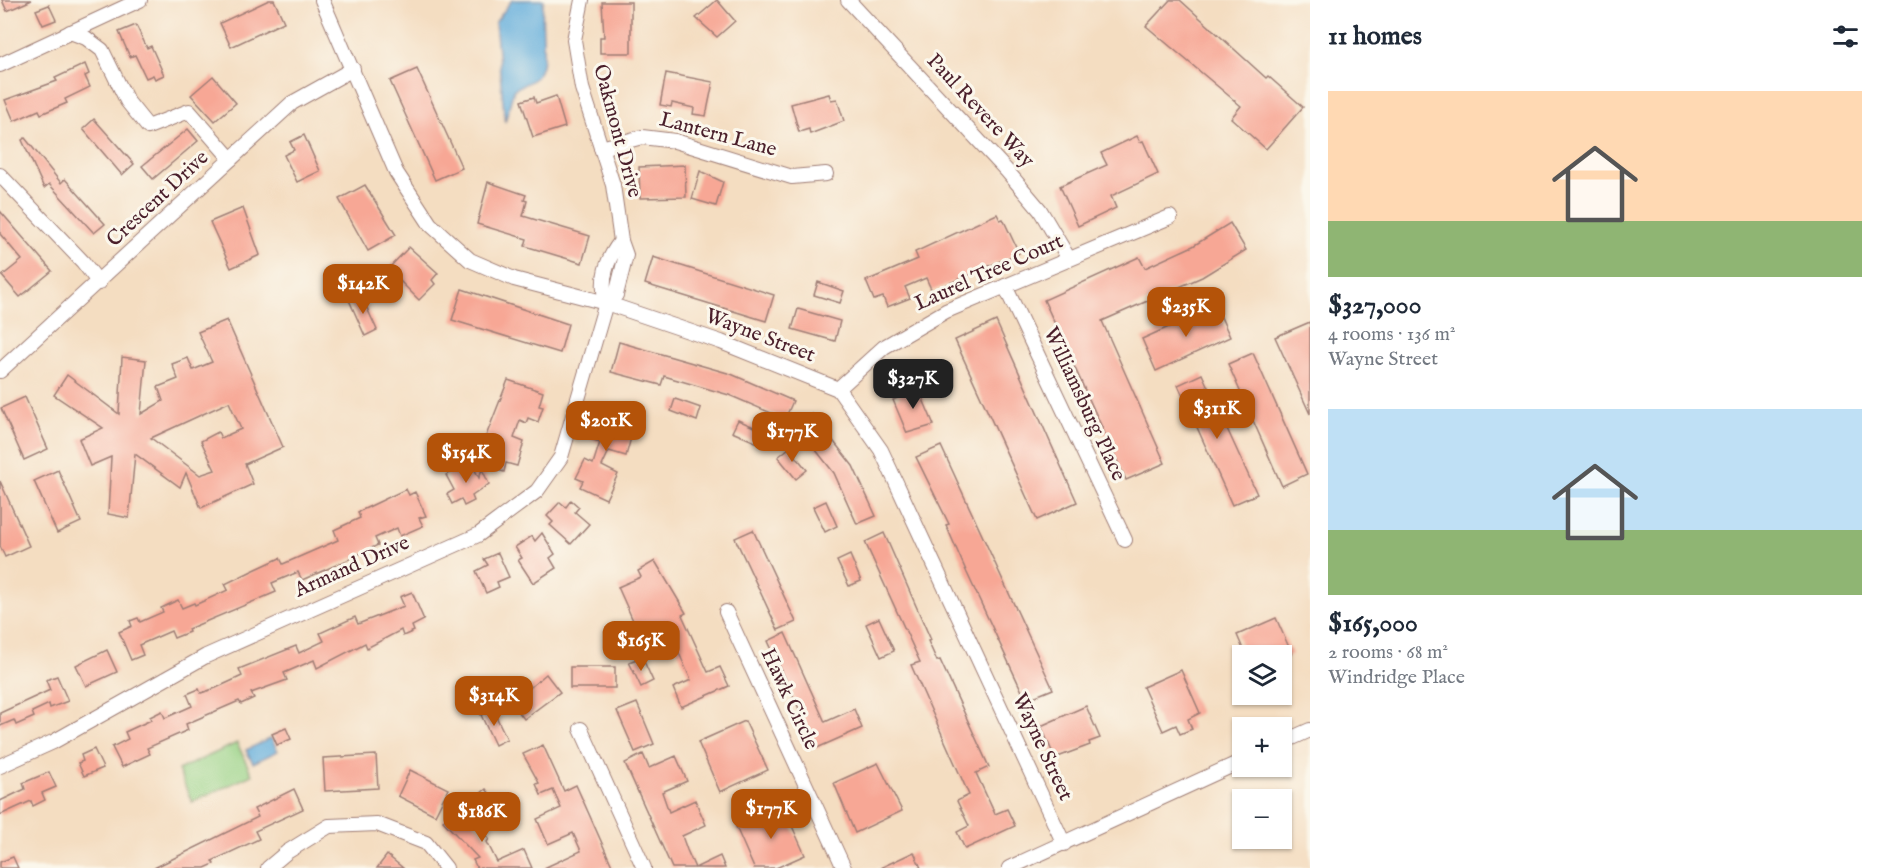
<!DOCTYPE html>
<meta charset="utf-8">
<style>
body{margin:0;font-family:"IM FELL English",serif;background:#f2f2f3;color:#1f2937;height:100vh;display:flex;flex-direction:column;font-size:22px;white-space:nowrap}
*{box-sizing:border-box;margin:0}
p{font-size:20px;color:#747a83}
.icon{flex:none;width:33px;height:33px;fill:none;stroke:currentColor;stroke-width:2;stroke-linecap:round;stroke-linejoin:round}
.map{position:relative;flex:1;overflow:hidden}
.side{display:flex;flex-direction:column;background:#fff;width:570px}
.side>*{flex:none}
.tools{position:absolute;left:1232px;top:645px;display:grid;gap:12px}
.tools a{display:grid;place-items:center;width:60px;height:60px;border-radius:0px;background:#fff;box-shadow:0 2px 4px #0004;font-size:30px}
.price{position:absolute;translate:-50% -51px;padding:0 14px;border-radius:12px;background:#b45309;color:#fff;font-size:20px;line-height:39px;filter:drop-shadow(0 2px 3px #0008)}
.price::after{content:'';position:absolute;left:50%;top:36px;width:18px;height:14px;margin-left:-9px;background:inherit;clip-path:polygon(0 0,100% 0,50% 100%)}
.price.current{background:#222;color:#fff}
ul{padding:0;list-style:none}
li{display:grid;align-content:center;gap:12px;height:318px;padding:0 18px}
li span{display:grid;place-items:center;height:186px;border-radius:0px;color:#555}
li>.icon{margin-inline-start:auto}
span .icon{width:108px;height:108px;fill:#fffc;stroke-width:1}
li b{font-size:26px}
h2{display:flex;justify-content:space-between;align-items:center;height:72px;padding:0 18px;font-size:26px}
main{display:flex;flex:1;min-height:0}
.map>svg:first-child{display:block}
.green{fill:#97d184;stroke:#707858;stroke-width:1.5}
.water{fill:#64aedc;stroke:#576684;stroke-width:1.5}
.building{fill:#f7a795;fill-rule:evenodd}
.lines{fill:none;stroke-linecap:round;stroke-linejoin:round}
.street-casing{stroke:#9f7e76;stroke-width:16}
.street{stroke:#fff;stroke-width:14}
.labels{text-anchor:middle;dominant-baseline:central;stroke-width:6;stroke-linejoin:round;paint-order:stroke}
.street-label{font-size:21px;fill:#4a1f2b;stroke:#fbf7ec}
</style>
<main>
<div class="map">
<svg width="1310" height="868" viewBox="0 0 1310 868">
<rect width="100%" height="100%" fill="#fbf7ec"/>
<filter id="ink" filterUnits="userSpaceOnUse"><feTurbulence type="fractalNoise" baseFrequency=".0167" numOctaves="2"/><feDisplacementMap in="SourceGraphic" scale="12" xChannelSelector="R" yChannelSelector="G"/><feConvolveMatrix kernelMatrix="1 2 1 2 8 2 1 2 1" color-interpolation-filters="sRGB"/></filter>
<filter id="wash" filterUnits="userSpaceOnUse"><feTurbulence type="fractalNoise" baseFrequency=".008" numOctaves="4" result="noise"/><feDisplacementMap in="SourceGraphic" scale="24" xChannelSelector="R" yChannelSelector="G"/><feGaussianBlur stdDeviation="1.35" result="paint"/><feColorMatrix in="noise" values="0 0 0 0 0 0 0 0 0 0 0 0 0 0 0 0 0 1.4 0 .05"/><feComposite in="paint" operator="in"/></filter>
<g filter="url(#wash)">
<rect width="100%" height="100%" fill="#f4ddc1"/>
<polygon class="green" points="237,743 252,775 192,802 178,770"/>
<g class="water">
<path d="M512 0H544C538 20 551 65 535 78 529 83 521 86 514 89L505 122 495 23Z"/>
<polygon points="271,738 278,751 253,763 246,750"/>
</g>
<g id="blocks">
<g class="building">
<polygon points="2,0 32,0 7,11"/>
<polygon points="269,0 274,0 284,22 231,47 220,23"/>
<polygon points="717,0 735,21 717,37 696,18"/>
<polygon points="1170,0 1180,0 1266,78 1268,76 1303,107 1266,149 1231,118 1241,106 1146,26"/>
<polygon points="602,2 631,2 631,53 600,53 600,37 604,37"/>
<polygon points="49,5 56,20 43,25 36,10"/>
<polygon points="136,25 147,48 151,46 164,75 155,79 153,75 146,78 135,55 130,57 119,32"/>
<polygon points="85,64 89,74 85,76 90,87 65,99 67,103 41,114 39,110 14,121 5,100 57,81 55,78"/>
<polygon points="417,69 462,168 435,180 390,81"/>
<polygon points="666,73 713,82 706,116 693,114 694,108 672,103 671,107 660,105"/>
<polygon points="213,76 236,103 215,121 191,95"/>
<polygon points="829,94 831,100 837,99 844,121 810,134 809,129 799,132 791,104"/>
<polygon points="556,96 565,127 533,137 521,101 534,97 536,103"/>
<polygon points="94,119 134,164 122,175 83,129"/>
<polygon points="188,129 198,141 153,179 142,166"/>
<polygon points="304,135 320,171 297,182 284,155 294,150 290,142"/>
<polygon points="1137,136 1140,142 1143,141 1158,174 1111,196 1116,208 1078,226 1060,186 1107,165 1101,153"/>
<polygon points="25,138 61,183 65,179 105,224 94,233 49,184 44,188 22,140"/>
<polygon points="685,165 686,197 640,198 639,167"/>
<polygon points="700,171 723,182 716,206 692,199"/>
<polygon points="488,182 526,195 524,200 527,201 523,216 590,236 582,263 525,246 527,239 477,224"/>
<polygon points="365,185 396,235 368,251 339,199"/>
<polygon points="243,208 260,255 231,268 210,222"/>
<polygon points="0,211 52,271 20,297 2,276 22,260 0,234"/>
<polygon points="997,214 1000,220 1003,219 1019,253 932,291 926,278 905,287 910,298 887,307 883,297 874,300 866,281 918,259 915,252"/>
<polygon points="1230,223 1246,250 1202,277 1102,321 1165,463 1126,480 1044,300 1139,257 1145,268 1193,246"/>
<polygon points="409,247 438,273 432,280 435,284 419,300 388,269"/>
<polygon points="653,257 774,295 766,321 645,284"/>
<polygon points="818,282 844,291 840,303 814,295"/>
<polygon points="462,289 568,324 560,353 452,320"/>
<polygon points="361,295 377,330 365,336 349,300"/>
<polygon points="1216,306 1230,337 1156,371 1142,339"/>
<polygon points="798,309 840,321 835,341 792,329"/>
<path d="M227 320 283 447 245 464 253 484 201 508 186 473 180 487 135 454 129 518 108 514 111 457 90 466 79 439 103 428 54 395 67 375 119 414 122 357 146 360 141 414 163 401 158 387 178 379 172 364 188 358 193 370 212 362 198 332ZM229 402 241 429 221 438 218 432 201 441 215 470 200 475 151 438Z"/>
<polygon points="996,321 1077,502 1037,520 955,340"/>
<polygon points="1310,322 1310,414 1275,337"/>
<polygon points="619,342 731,374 793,401 785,419 729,395 664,376 661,385 611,372"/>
<polygon points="1253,353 1307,474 1282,486 1228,364"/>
<polygon points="1202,374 1257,494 1232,505 1178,385"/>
<polygon points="508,380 543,392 539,406 543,407 538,422 528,418 526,423 520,420 514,438 524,442 517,466 506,463 504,472 483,465 492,438 486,436"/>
<polygon points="917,385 934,425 907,433 893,400 900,397 898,393"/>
<polygon points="25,397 48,449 24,460 1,408"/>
<polygon points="675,399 701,408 697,421 671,411"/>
<polygon points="610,412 636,419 626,456 609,451 602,466 618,474 606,499 580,487 583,481 576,478 585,460 593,464 600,442 590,439 597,414 608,417"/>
<polygon points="812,414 853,466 876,516 857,524 834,473 797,426"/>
<polygon points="738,420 763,431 758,443 732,432"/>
<polygon points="941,446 1053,689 1026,700 967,573 946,525 949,524 916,457"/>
<polygon points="789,448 807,470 796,479 778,457"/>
<polygon points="471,462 479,478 482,469 489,484 472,496 474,501 464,506 461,499 452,504 447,494 454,490 446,475"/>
<polygon points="58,470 81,522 57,533 34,481"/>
<polygon points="0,481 29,546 5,557 0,546"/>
<polygon points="406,489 409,495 415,492 426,516 419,518 423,526 400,536 397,528 375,538 378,545 343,562 302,580 298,572 272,583 276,592 188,629 189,632 174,638 171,631 139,645 143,655 131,660 119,632 132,626 130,621 138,618 140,622 163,612 161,608 178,600 182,608 194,603 195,605 228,590 225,584 252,571 280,558 283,564 338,540 334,530 360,518 358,512"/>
<polygon points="571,500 579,507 575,512 589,524 571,544 550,525 553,522 547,516 560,502 566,507"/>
<polygon points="826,501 837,526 825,532 813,507"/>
<polygon points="753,530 796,622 778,630 735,538"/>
<polygon points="542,533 555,554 550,558 556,568 533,583 518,560 522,558 515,547 532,536 535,541"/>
<polygon points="884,533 931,640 928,641 937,661 940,660 989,767 976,773 995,814 1007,809 1015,826 965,849 957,832 969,826 957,801 969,795 911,665 920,662 865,542"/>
<polygon points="498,553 509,577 497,582 499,587 486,593 476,571 488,565 484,559"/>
<polygon points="850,555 861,581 849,586 837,561"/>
<polygon points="655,561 686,613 682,615 708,672 720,667 729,686 681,707 673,688 691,680 666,624 640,636 618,587 641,577 638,571"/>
<polygon points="412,592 424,620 412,626 414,631 403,636 401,630 367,648 365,643 317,668 314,660 284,673 287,680 251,693 254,698 241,704 239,701 186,724 188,730 147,748 150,754 122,767 112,747 128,739 125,732 151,720 150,717 162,711 165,718 192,706 187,694 199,689 201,693 216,688 242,676 239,669 296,646 299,653 324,641 320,633 355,617 358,624 404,606 400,597"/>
<polygon points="879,618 894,651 881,657 866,624"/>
<polygon points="1276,618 1292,654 1281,659 1281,656 1246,656 1237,635"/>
<polygon points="785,633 825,722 854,709 862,728 817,748 768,641"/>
<polygon points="107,650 117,672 86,686 76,665"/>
<polygon points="642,657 653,681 641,687 629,662"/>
<rect x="570" y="667" width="45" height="21"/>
<polygon points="1181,670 1200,713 1188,719 1192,729 1180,734 1176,725 1163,731 1143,687"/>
<polygon points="546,674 560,692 524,719 512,703"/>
<polygon points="57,676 68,701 50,708 49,704 32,712 34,717 16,725 14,720 0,726 0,713 50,690 46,680"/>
<polygon points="637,703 654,744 635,752 617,711"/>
<polygon points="1086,706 1100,738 1089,742 1090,745 1055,758 1041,726"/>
<polygon points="493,710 507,739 495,745 481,715"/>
<polygon points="745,721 768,770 720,792 698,742"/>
<polygon points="286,728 291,739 277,745 272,734"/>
<polygon points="543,745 564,791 576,785 613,868 544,868 581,851 573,833 548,844 537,819 561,808 553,790 541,795 536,784 539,783 523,754"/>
<polygon points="94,749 103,768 84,776 78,763 83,761 81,755"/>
<polygon points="643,754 649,768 676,756 687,781 662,792 669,812 695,800 706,825 682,836 687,850 695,868 720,856 725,868 672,868 625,763"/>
<polygon points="376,755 378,788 325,791 323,758"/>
<polygon points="878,763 902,811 855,833 834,783"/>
<polygon points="410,770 448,789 435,815 398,796"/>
<polygon points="49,772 56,787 42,793 45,800 33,806 31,801 0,815 0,801 25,789 23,783"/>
<polygon points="294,789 303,809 255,831 259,839 212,861 214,864 205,868 154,868 258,817 254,809"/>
<polygon points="486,789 503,810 492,819 475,798"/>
<polygon points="459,806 489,839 487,842 497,862 524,850 532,868 477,868 473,860 478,858 443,821"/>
<polygon points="783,806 805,855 776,868 754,868 736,827"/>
<polygon points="914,852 921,868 880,868"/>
<polygon points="387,855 403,868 377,868"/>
<polygon points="13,857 18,868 0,868 0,862"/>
</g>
</g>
</g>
<g filter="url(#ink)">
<use href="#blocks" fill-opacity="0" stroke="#9f7e76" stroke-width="1.5"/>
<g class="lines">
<g class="street-casing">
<g id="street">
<polyline points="322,0 396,172 430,224 470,260 514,279 606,303 721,342 838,389 881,450 1064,844"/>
<polyline points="582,0 574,40 582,88 613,185 621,241 626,255 616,295 606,303"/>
<polyline points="848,0 1007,171 1040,210 1069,259"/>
<polyline points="70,32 86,38 102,50 127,101 148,127 189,111 231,159"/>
<polyline points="0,65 140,0"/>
<polyline points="601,148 642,137 675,141 792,177 826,174"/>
<polyline points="0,175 83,262 99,283"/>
<polyline points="1005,286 1125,540"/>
<path d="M606 303C600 279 606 260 621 241"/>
<polyline points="0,371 292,103 353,69"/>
<polyline points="838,389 884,347 946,311 1170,217"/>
<polyline points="726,612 844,868"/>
<polyline points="581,729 644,868"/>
<polyline points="1281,743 1310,730"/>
<polyline points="0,766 53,742 206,656 478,535 537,491 561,457 606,303"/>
<polyline points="268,868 287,852 329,826 377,824 426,843 446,868"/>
<polyline points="1009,868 1242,761"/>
</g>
</g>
<use href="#street" class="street"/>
</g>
</g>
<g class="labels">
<g class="street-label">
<text transform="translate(980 111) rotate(47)">Paul Revere Way</text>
<text transform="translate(617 131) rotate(75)">Oakmont Drive</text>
<text transform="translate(718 135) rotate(15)">Lantern Lane</text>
<text transform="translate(158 199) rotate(-43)">Crescent Drive</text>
<text transform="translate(989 273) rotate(-24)">Laurel Tree Court</text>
<text transform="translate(760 336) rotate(21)">Wayne Street</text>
<text transform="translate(1084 404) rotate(65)">Williamsburg Place</text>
<text transform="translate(352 567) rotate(-24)">Armand Drive</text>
<text transform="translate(789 699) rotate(65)">Hawk Circle</text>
<text transform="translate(1042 747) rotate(65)">Wayne Street</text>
</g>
</g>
</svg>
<div class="tools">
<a><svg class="icon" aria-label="layers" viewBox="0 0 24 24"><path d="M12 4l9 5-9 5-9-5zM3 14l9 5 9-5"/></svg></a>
<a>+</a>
<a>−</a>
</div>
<b class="price" style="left:363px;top:315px">$142K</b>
<b class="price" style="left:1186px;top:338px">$235K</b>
<b class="price current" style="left:913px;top:410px">$327K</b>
<b class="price" style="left:1217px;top:440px">$311K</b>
<b class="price" style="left:606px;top:452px">$201K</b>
<b class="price" style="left:792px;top:463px">$177K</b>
<b class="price" style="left:466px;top:484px">$154K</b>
<b class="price" style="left:641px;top:672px">$165K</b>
<b class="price" style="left:494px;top:727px">$314K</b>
<b class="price" style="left:771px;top:840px">$177K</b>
<b class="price" style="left:482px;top:843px">$186K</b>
</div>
<section class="side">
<h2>11 homes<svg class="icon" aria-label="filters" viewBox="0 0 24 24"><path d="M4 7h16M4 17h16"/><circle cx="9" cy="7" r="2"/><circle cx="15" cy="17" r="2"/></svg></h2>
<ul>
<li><span style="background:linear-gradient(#ffd9b3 70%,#8fb573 0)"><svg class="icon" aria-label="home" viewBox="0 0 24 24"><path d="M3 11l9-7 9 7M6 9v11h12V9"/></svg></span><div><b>$327,000</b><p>4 rooms · 136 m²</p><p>Wayne Street</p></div></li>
<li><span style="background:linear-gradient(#bfe0f5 65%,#8fb573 0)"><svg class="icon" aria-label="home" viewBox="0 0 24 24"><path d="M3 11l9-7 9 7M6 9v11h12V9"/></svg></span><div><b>$165,000</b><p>2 rooms · 68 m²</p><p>Windridge Place</p></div></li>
</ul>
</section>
</main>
